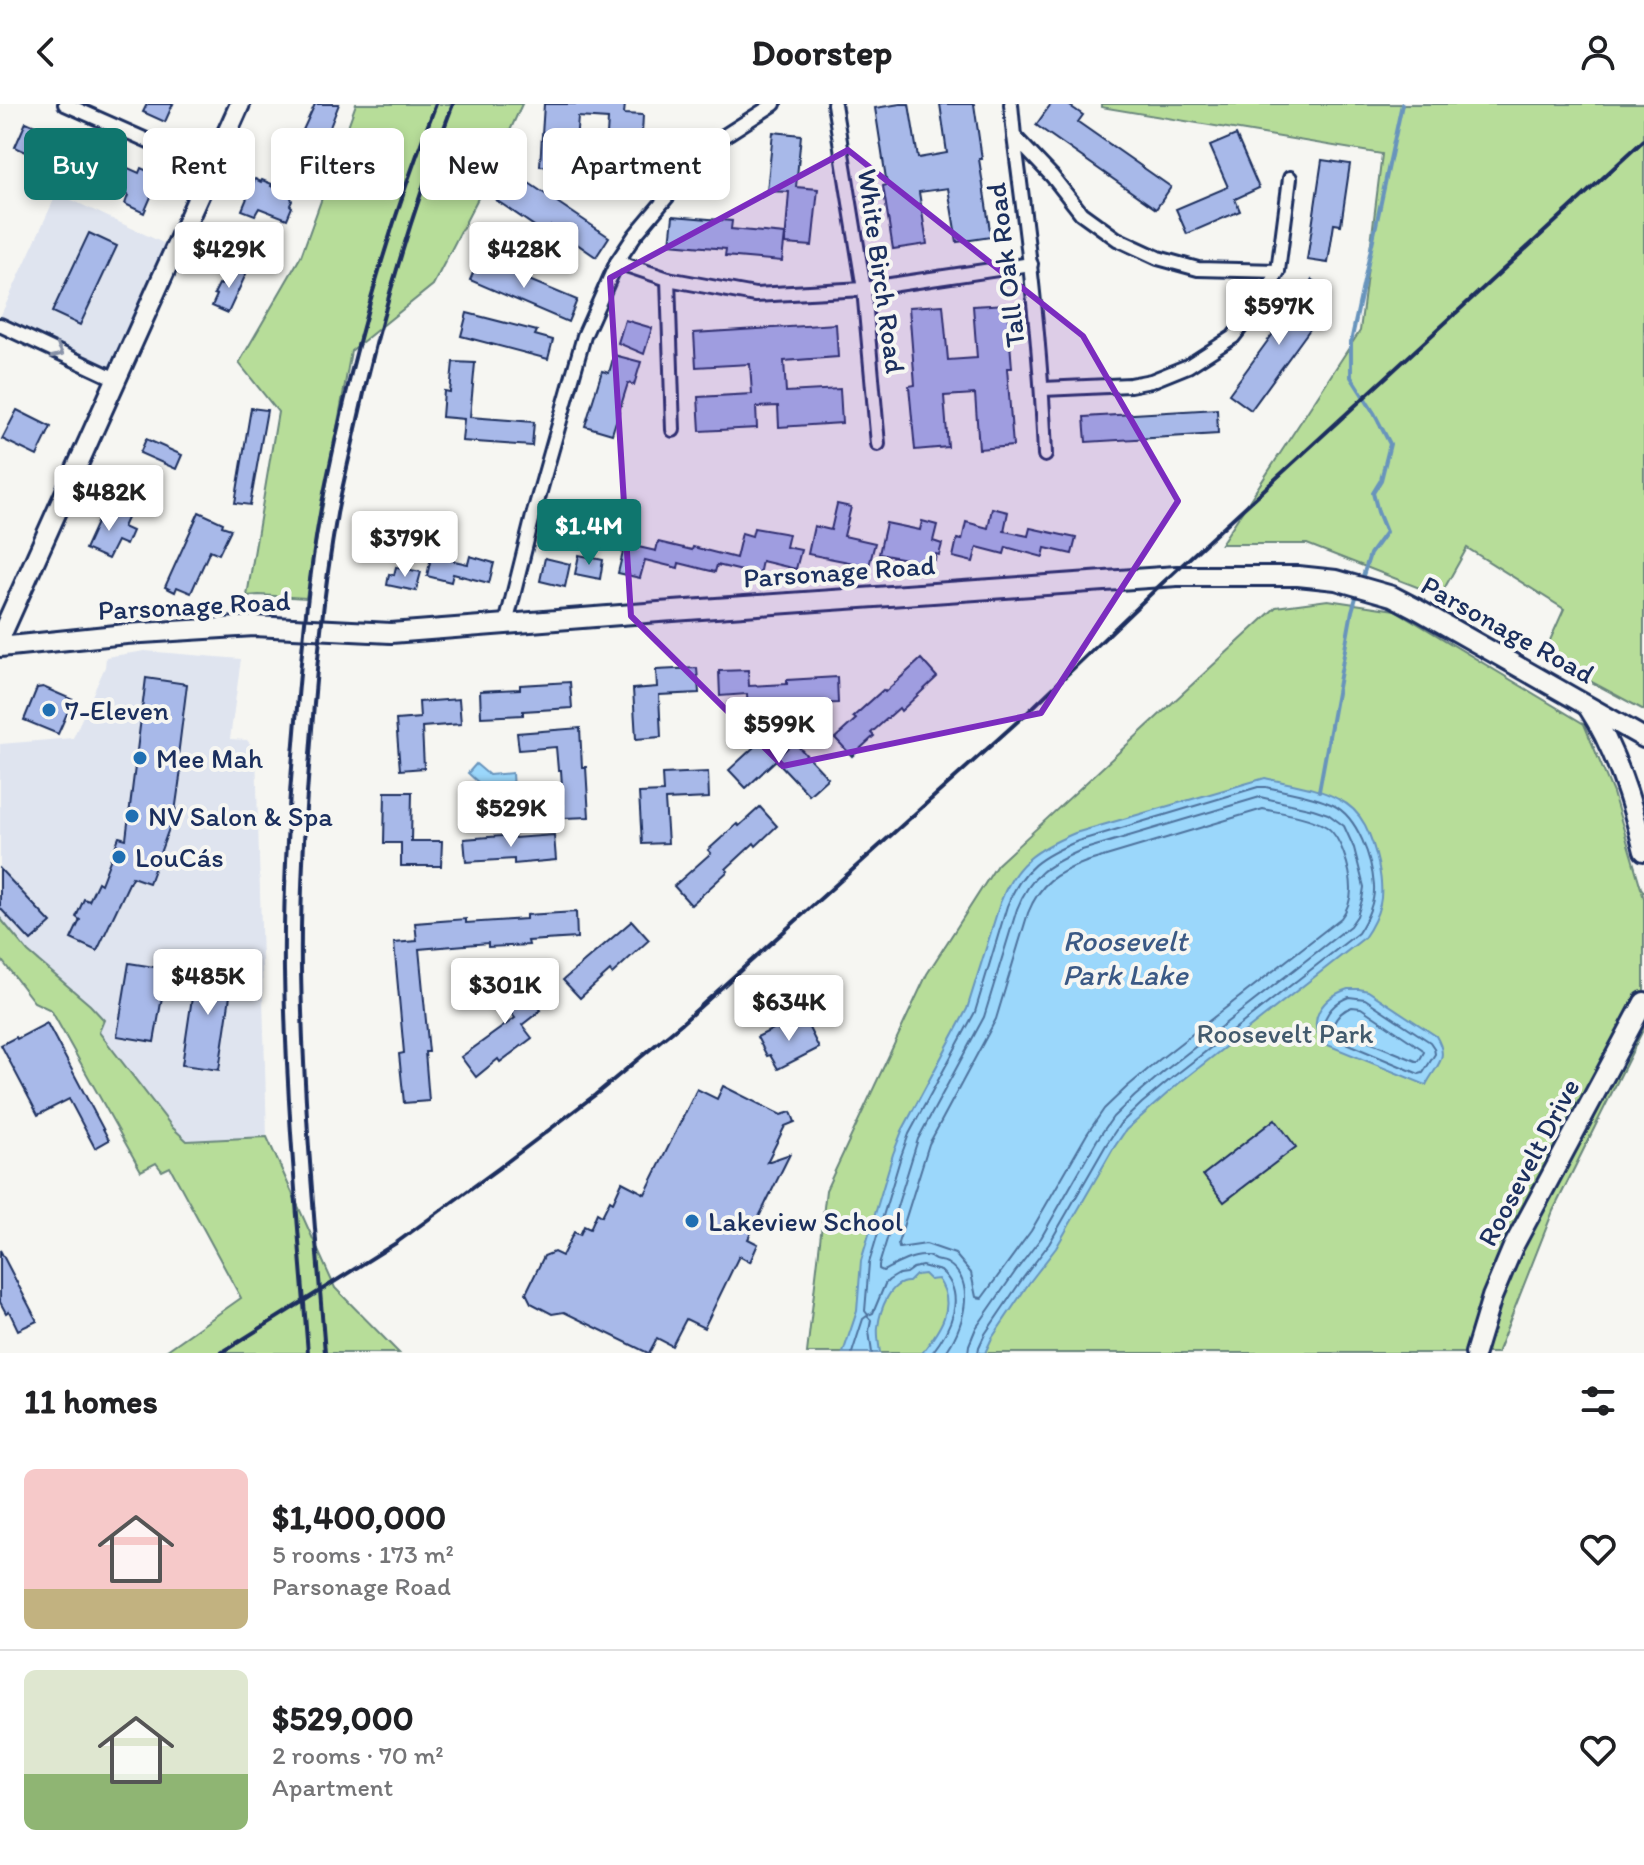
<!DOCTYPE html>
<meta charset="utf-8">
<style>
body{margin:0;font-family:Itim,sans-serif;background:#f2f2f2;color:#202124;height:100vh;display:flex;flex-direction:column;font-size:30px;white-space:nowrap}
*{box-sizing:border-box;margin:0}
p{font-size:26px;color:#757577}
.icon{flex:none;width:44px;height:44px;fill:none;stroke:currentColor;stroke-width:2;stroke-linecap:round;stroke-linejoin:round}
.map{position:relative;height:1249px;overflow:hidden}
.panel{display:flex;flex-direction:column;background:#fff;flex:1}
.panel>*{flex:none}
.banner{position:absolute;left:24px;top:24px;width:800px;height:72px;display:flex;gap:16px}
.price{position:absolute;translate:-50% -68px;padding:0 18px;border-radius:8px;background:#fff;color:#222;font-size:26px;line-height:52px;filter:drop-shadow(0 2px 4px #0008)}
.price::after{content:'';position:absolute;left:50%;top:48px;width:24px;height:18px;margin-left:-12px;background:inherit;clip-path:polygon(0 0,100% 0,50% 100%)}
.price.selected{background:#0f766e;color:#fff}
ul{padding:0;list-style:none}
li{display:flex;align-items:center;gap:24px;height:200px;padding:0 24px}
li+li{border-top:2px solid #e0e0e0}
li span{display:grid;place-items:center;flex:none;width:224px;height:160px;border-radius:12px;color:#555}
li>.icon{margin-inline-start:auto}
span .icon{width:96px;height:96px;fill:#fffc;stroke-width:1}
li b{font-size:34px}
h2{display:flex;justify-content:space-between;align-items:center;height:96px;padding:0 24px;font-size:34px}
.pill{padding:0 28px;border-radius:12px;background:#fff;box-shadow:0 4px 12px #0003;font-size:28px;line-height:72px}
.pill.selected{background:#0f766e;color:#fff}
header{display:flex;justify-content:space-between;align-items:center;height:104px;padding:0 24px;background:#fff;font-size:36px;font-weight:700}
.map>svg:first-child{display:block}
.built{fill:#dfe4ef}
.green{fill:#b7dd99;stroke:#69867c;stroke-width:2}
.water{fill:#9bd7fb;stroke:#6894bc;stroke-width:2}
.lines{fill:none;stroke-linecap:round;stroke-linejoin:round}
.shore{stroke:#4e729d;stroke-width:2}
.stream{stroke:#6894bc;stroke-width:4}
.building{fill:#a8b9e9;stroke:#1b2f5e;stroke-width:2}
.street-casing{stroke:#1b2f5e;stroke-width:18}
.secondary-casing{stroke:#1b2f5e;stroke-width:24}
.street{stroke:#f6f6f2;stroke-width:12}
.secondary{stroke:#f6f6f2;stroke-width:18}
.rail{stroke:#1b2f5e;stroke-width:4}
.oneway{stroke:#8892a8}
.marked{fill:#7b2cbf;fill-opacity:0.2;stroke:#7b2cbf;stroke-width:6;stroke-linejoin:round}
.poi-dot{fill:#1f6fb2;stroke:#f6f6f2;stroke-width:3}
.labels{text-anchor:middle;dominant-baseline:central;stroke-width:8;stroke-linejoin:round;paint-order:stroke}
.street-label{font-size:28px;fill:#1b2f5e;stroke:#f6f6f2}
.poi-label{font-size:28px;fill:#1b2f5e;stroke:#f6f6f2;text-anchor:start}
.park-label{font-size:28px;fill:#425a6d;stroke:#f6f6f2}
.water-label{font-size:30px;font-style:italic;fill:#3b5985;stroke:#f6f6f2}
</style>
<header><svg class="icon" aria-label="back" viewBox="0 0 24 24"><path d="M15 5l-7 7 7 7"/></svg>Doorstep<svg class="icon" aria-label="person" viewBox="0 0 24 24"><circle cx="12" cy="8" r="4"/><path d="M4 21q1-7 8-7t8 7"/></svg></header>
<div class="map">
<svg width="1644" height="1249" viewBox="0 0 1644 1249">
<rect width="100%" height="100%" fill="#f6f6f2"/>
<filter id="ink" filterUnits="userSpaceOnUse"><feTurbulence type="fractalNoise" baseFrequency=".0125" numOctaves="2"/><feDisplacementMap in="SourceGraphic" scale="16" xChannelSelector="R" yChannelSelector="G"/><feConvolveMatrix kernelMatrix="1 2 1 2 8 2 1 2 1" color-interpolation-filters="sRGB"/></filter>
<g filter="url(#ink)">
<g class="built">
<polygon points="57,89 176,145 116,275 0,221 0,213"/>
<polygon points="145,547 241,555 230,635 247,636 256,647 267,1033 187,1037 173,1024 98,927 90,901 28,848 0,814 0,640 73,634 105,563 106,553"/>
</g>
<g class="green">
<polygon points="356,0 522,0 491,69 433,181 351,247 306,494 259,491 247,492 278,308 239,259 301,152"/>
<polygon points="1101,0 1644,0 1644,606 1543,552 1564,505 1467,444 1440,492 1307,440 1221,440 1360,227 1382,50 1101,3"/>
<polygon points="1328,496 1395,506 1584,620 1613,689 1641,784 1644,788 1642,788 1644,794 1644,924 1553,1107 1497,1249 807,1249 826,1086 927,870 997,761 1276,503"/>
<polygon points="0,814 28,848 90,901 104,916 99,928 173,1024 187,1037 267,1033 335,1184 399,1249 163,1249 241,1194 170,1063 162,1067 156,1059 141,1067 51,906 34,898 0,854"/>
</g>
<g class="water">
<polygon points="476,660 489,671 512,669 513,686 482,689 481,681 468,669"/>
<path d="M1265 674C1289 680 1317 683 1338 695 1349 700 1359 710 1365 721 1375 741 1385 778 1380 800 1377 813 1371 824 1364 834L1178 980 1126 1026 1113 1045 1056 1144 1029 1179 992 1234 985 1249H922C939 1227 958 1202 938 1175L930 1176 924 1170 916 1171 909 1178C890 1177 880 1206 878 1223 877 1231 879 1240 880 1249H843L857 1207 861 1157 893 1050 902 1027 967 905 1000 799C1015 759 1037 745 1075 729Z"/>
<path d="M1348 885H1359L1368 887 1436 932C1450 955 1436 961 1426 981L1325 940C1304 917 1323 893 1348 885Z"/>
</g>
<g class="lines">
<g class="shore">
<path d="M1263 705C1282 709 1307 712 1325 722 1341 731 1351 767 1351 785 1351 795 1347 806 1341 814L1159 956 1127 983 1104 1005 1087 1030 1031 1127 982 1194 976 1193 971 1169 955 1150 926 1140 899 1144 898 1139 929 1040 996 915 1028 809C1040 779 1056 769 1086 758Z"/>
<path d="M1349 893 1365 895 1430 938 1434 944 1435 950 1423 969 1419 970 1329 932 1323 923C1325 909 1335 898 1349 893Z"/>
<path d="M1352 903 1361 904 1422 945 1424 948 1419 957H1416L1335 924 1333 921C1337 912 1342 906 1352 903Z"/>
<polyline points="852,1249 863,1215 867,1212 871,1216 869,1227 872,1249"/>
<path d="M932 1249C950 1226 968 1191 941 1167L922 1162 913 1164 906 1169 899 1170 889 1176 885 1180 873 1209 868 1211 865 1207 869 1159 901 1052 909 1030 975 908 1007 802C1022 764 1042 752 1078 737L1258 683H1266C1287 688 1312 691 1333 701 1358 713 1372 755 1374 782 1375 799 1367 815 1358 829L1173 973 1142 999 1120 1020 1106 1041 1049 1140 1023 1174 985 1230 979 1243 978 1249"/>
<path d="M945 1249C962 1227 979 1178 947 1159 941 1156 941 1158 935 1156 928 1153 932 1152 924 1152 910 1152 895 1161 883 1167L879 1165V1161L918 1035 984 913 1017 805C1030 771 1049 760 1082 746L1260 693 1313 705 1328 710 1344 722 1354 744 1364 783 1362 796 1357 812 1350 822 1167 965 1135 992 1113 1013 1097 1036 1041 1134 1015 1168 976 1224 969 1241 968 1249"/>
</g>
<g class="stream">
<polyline points="1361,478 1370,450 1386,428 1378,408 1373,389 1381,376 1390,340 1374,309 1351,273 1351,238 1402,0"/>
<polyline points="1319,687 1352,507 1357,490"/>
</g>
</g>
<g class="building">
<polygon points="147,0 173,0 165,18 143,8"/>
<polygon points="315,0 339,0 325,36 303,26"/>
<polygon points="544,0 625,0 624,10 643,11 641,49 606,47 608,15 578,13 574,64 540,62"/>
<polygon points="900,0 909,0 918,54 947,49 940,0 974,0 982,55 979,55 991,133 957,138 948,84 919,88 927,140 893,145 883,82 887,81 875,4"/>
<polygon points="1051,0 1067,0 1083,11 1078,18 1171,83 1156,105 1036,21"/>
<polygon points="26,18 62,34 63,32 82,40 81,43 139,69 141,64 159,72 157,74 166,78 160,91 153,88 144,109 125,100 128,91 95,77 98,70 79,61 77,66 53,55 55,51 32,41 28,49 15,43"/>
<polygon points="773,28 801,31 796,83 818,85 812,142 785,140 789,88 767,87"/>
<polygon points="1236,31 1259,84 1235,95 1240,107 1187,130 1176,105 1228,83 1210,42"/>
<polygon points="1322,56 1350,60 1341,121 1334,120 1328,159 1307,156"/>
<polygon points="514,69 609,133 596,153 551,122 546,130 496,96"/>
<polygon points="255,75 261,78 262,76 272,80 271,82 287,90 291,93 292,97 290,101 292,103 287,115 259,104 255,111 242,106"/>
<polygon points="673,112 732,117 731,125 785,130 782,157 725,152 726,145 670,140"/>
<polygon points="89,129 117,142 80,221 52,208"/>
<polygon points="479,155 577,196 568,218 470,176"/>
<polygon points="230,162 246,170 228,209 212,202 217,191 214,190 219,180 221,181"/>
<polygon points="1312,176 1329,189 1306,222 1310,225 1251,306 1229,290"/>
<polygon points="1007,200 1012,264 1007,264 1013,342 979,345 975,290 944,292 948,343 915,346 909,282 915,281 909,203 943,201 948,256 977,254 973,202"/>
<polygon points="467,209 537,227 535,231 553,236 548,255 461,232"/>
<polygon points="625,216 652,224 644,250 618,239"/>
<polygon points="836,220 838,253 784,257 786,288 840,285 842,319 779,323 778,302 756,303 757,324 700,327 698,293 752,290 750,260 696,263 694,229"/>
<polygon points="614,251 641,258 634,281 628,279 612,330 585,322 602,267 609,269"/>
<polygon points="453,258 475,259 470,313 534,318 532,342 462,337 464,315 442,313 444,287 450,288"/>
<polygon points="251,304 267,306 250,401 235,399"/>
<polygon points="1217,305 1218,330 1086,338 1084,313"/>
<polygon points="17,306 51,323 37,352 2,335"/>
<polygon points="146,335 182,351 176,365 140,349"/>
<polygon points="837,400 851,403 844,432 875,439 869,462 808,450 814,422 831,426"/>
<polygon points="105,401 128,412 123,423 132,427 126,441 117,437 108,455 85,445"/>
<polygon points="992,404 1008,408 1004,427 1028,432 1030,424 1076,434 1072,450 1045,444 1043,453 1006,443 1004,450 977,443 973,458 953,453 957,435 962,436 966,418 988,424"/>
<polygon points="199,408 223,419 222,422 231,425 219,450 210,446 191,489 177,483 175,488 165,483"/>
<polygon points="922,417 937,421 933,437 942,440 939,451 936,450 935,456 929,455 928,459 879,450 886,419 920,426"/>
<polygon points="754,424 789,430 786,443 801,446 796,465 762,457 759,471 717,461 715,468 679,459 678,464 645,456 640,474 618,469 625,440 656,447 658,438 692,446 693,443 736,454 742,429 752,432"/>
<polygon points="433,444 447,448 445,455 468,460 470,452 494,459 489,479 453,470 451,478 427,472"/>
<polygon points="579,451 603,456 600,475 575,470"/>
<polygon points="545,454 570,460 565,483 540,477"/>
<polygon points="396,463 421,468 416,487 387,481 389,470 394,471"/>
<polygon points="921,555 937,573 901,607 899,604 871,629 874,632 852,652 835,634 856,615 853,613 883,586 885,588"/>
<polygon points="697,564 699,589 659,591 661,633 636,635 633,585 657,583 656,566"/>
<polygon points="748,566 749,582 787,580 787,576 837,573 838,599 788,601 789,604 748,607 747,590 720,592 719,567"/>
<polygon points="146,574 187,580 178,652 183,652 175,708 149,779 132,773 97,847 71,835 80,816 76,813 84,795 89,797 98,778 101,780 119,733 126,735"/>
<polygon points="570,578 572,604 523,607 523,611 481,613 480,587 520,585 520,581"/>
<polygon points="43,583 73,596 58,630 24,616 37,584"/>
<polygon points="459,595 461,620 422,623 424,664 400,666 396,616 420,614 419,598"/>
<polygon points="580,624 582,663 586,663 589,713 564,714 561,666 558,666 556,643 519,646 517,629"/>
<polygon points="766,632 782,649 794,638 828,674 809,691 776,656 746,684 729,666"/>
<polygon points="708,668 709,694 665,696 668,739 642,740 639,689 663,688 662,670"/>
<polygon points="385,688 412,688 411,737 442,737 441,762 401,762 401,739 384,739"/>
<polygon points="760,703 777,722 756,742 754,739 726,765 728,767 691,801 674,782 711,749 708,746 737,720 739,722"/>
<polygon points="514,731 514,734 554,731 556,756 514,760 514,755 466,758 464,735"/>
<polygon points="0,765 51,819 31,837 0,804"/>
<polygon points="576,808 577,834 528,837 529,841 488,843 488,839 419,845 429,948 425,948 429,997 404,999 399,950 404,949 394,839 417,837 415,819 466,815 466,819 526,815 526,811"/>
<polygon points="632,817 649,836 612,870 610,867 580,894 563,876"/>
<polygon points="129,859 167,865 154,938 117,932"/>
<polygon points="197,860 234,865 219,966 182,961"/>
<polygon points="509,866 541,906 522,921 532,934 500,958 498,955 476,973 461,953 515,914 489,881"/>
<polygon points="804,914 819,944 778,965 770,951 767,952 757,933 777,923 779,927"/>
<polygon points="47,919 109,1036 95,1044 69,995 38,1011 1,941 16,933 17,935"/>
<polygon points="723,982 781,1011 791,1008 795,1018 785,1022 767,1058 790,1050 748,1135 758,1140 750,1158 739,1152 704,1224 686,1215 672,1242 657,1234 649,1249 648,1249 564,1208 552,1210 531,1199 526,1189 544,1152 554,1148 562,1152 574,1128 580,1131 584,1122 590,1125 597,1109 602,1112 610,1096 613,1098 622,1078 645,1090 697,985 717,995"/>
<polygon points="1275,1015 1296,1043 1224,1098 1203,1071"/>
<polygon points="0,1146 37,1217 18,1226 9,1207 6,1209 0,1198"/>
</g>
<g class="lines">
<g class="street-casing">
<g id="street">
<polyline points="65,0 212,65"/>
<polyline points="834,0 864,185 878,340"/>
<polyline points="1011,0 1014,32 1052,72 1081,109 1117,135 1158,154 1198,165 1278,167"/>
<path d="M1014 32C1028 138 1041 244 1045 351"/>
<polyline points="617,158 668,175 755,191 864,185 1031,160"/>
<polyline points="668,175 673,326"/>
<polyline points="0,221 116,275"/>
<polyline points="1043,285 1130,281 1151,277 1188,262 1233,233 1267,189 1278,167 1290,74"/>
<polyline points="506,520 533,412 584,232 617,158 635,131 694,61 724,32 774,0"/>
</g>
</g>
<g class="secondary-casing">
<g id="secondary">
<path d="M0 534C81 356 161 178 240 0"/>
<polyline points="0,543 126,530 254,522 391,529 659,508 1177,472 1298,472 1336,476 1392,492 1417,505 1644,634"/>
<path d="M1588 603C1616 646 1632 698 1644 747"/>
<polyline points="1475,1249 1492,1193 1513,1143 1644,898"/>
</g>
</g>
<use href="#street" class="street"/>
<use href="#secondary" class="secondary"/>
<g class="rail">
<polyline points="221,1249 396,1139 499,1064 595,991 682,919 1027,609 1157,484 1644,36"/>
<path d="M308 1249C298 1122 286 995 284 867 283 795 287 723 293 651 300 569 306 486 321 404 348 267 385 130 436 0"/>
<path d="M325 1249C315 1122 303 995 301 867 300 795 304 723 310 651 316 570 323 490 337 410 342 383 349 356 355 329 379 217 412 107 453 0"/>
</g>
</g>
<defs><path id="oneway-chevron" d="M-2-3.5L2.5 0L-2 3.5" fill="none" stroke-width="1.6" stroke-linecap="round" stroke-linejoin="round" transform="scale(2)"/></defs>
<use class="oneway" href="#oneway-chevron" transform="translate(58 248) rotate(25)"/>
</g>
<path class="marked" d="M848 46 1083 232 1178 397 1041 609 783 662 631 512 610 174Z"/>
<g class="poi-dot">
<circle cx="49" cy="606" r="8"/>
<circle cx="140" cy="654" r="8"/>
<circle cx="132" cy="712" r="8"/>
<circle cx="119" cy="753" r="8"/>
<circle cx="692" cy="1117" r="8"/>
</g>
<g class="labels">
<g class="street-label">
<text transform="translate(1005 161) rotate(-97)">Tall Oak Road</text>
<text transform="translate(882 167) rotate(82)">White Birch Road</text>
<text transform="translate(839 467) rotate(-4)">Parsonage Road</text>
<text transform="translate(194 501) rotate(-3)">Parsonage Road</text>
<text transform="translate(1508 525) rotate(29)">Parsonage Road</text>
<text transform="translate(1528 1058) rotate(-62)">Roosevelt Drive</text>
</g>
<g class="poi-label">
<text x="65" y="606">7-Eleven</text>
<text x="156" y="654">Mee Mah</text>
<text x="148" y="712">NV Salon &amp; Spa</text>
<text x="135" y="753">LouCás</text>
<text x="708" y="1117">Lakeview School</text>
</g>
<g class="park-label">
<text x="1285" y="929">Roosevelt Park</text>
</g>
<g class="water-label">
<text x="1125" y="836">Roosevelt<tspan x="1125" dy="34">Park Lake</tspan></text>
</g>
</g>
</svg>
<b class="price" style="left:229px;top:186px">$429K</b>
<b class="price" style="left:524px;top:186px">$428K</b>
<b class="price" style="left:1279px;top:243px">$597K</b>
<b class="price" style="left:109px;top:429px">$482K</b>
<b class="price selected" style="left:589px;top:463px">$1.4M</b>
<b class="price" style="left:405px;top:475px">$379K</b>
<b class="price" style="left:779px;top:661px">$599K</b>
<b class="price" style="left:511px;top:745px">$529K</b>
<b class="price" style="left:208px;top:913px">$485K</b>
<b class="price" style="left:505px;top:922px">$301K</b>
<b class="price" style="left:789px;top:939px">$634K</b>
<div class="banner">
<a class="pill selected">Buy</a>
<a class="pill">Rent</a>
<a class="pill">Filters</a>
<a class="pill">New</a>
<a class="pill">Apartment</a>
</div>
</div>
<section class="panel">
<h2>11 homes<svg class="icon" aria-label="filters" viewBox="0 0 24 24"><path d="M4 7h16M4 17h16"/><circle cx="9" cy="7" r="2"/><circle cx="15" cy="17" r="2"/></svg></h2>
<ul>
<li><span style="background:linear-gradient(#f6c9c9 75%,#c2b280 0)"><svg class="icon" aria-label="home" viewBox="0 0 24 24"><path d="M3 11l9-7 9 7M6 9v11h12V9"/></svg></span><div><b>$1,400,000</b><p>5 rooms · 173 m²</p><p>Parsonage Road</p></div><svg class="icon" aria-label="heart" viewBox="0 0 24 24"><path d="M12 20l-8-8c-3-5 5-10 8-4 3-6 11-1 8 4z"/></svg></li>
<li><span style="background:linear-gradient(#dfe7d0 65%,#8fb573 0)"><svg class="icon" aria-label="home" viewBox="0 0 24 24"><path d="M3 11l9-7 9 7M6 9v11h12V9"/></svg></span><div><b>$529,000</b><p>2 rooms · 70 m²</p><p>Apartment</p></div><svg class="icon" aria-label="heart" viewBox="0 0 24 24"><path d="M12 20l-8-8c-3-5 5-10 8-4 3-6 11-1 8 4z"/></svg></li>
</ul>
</section>
